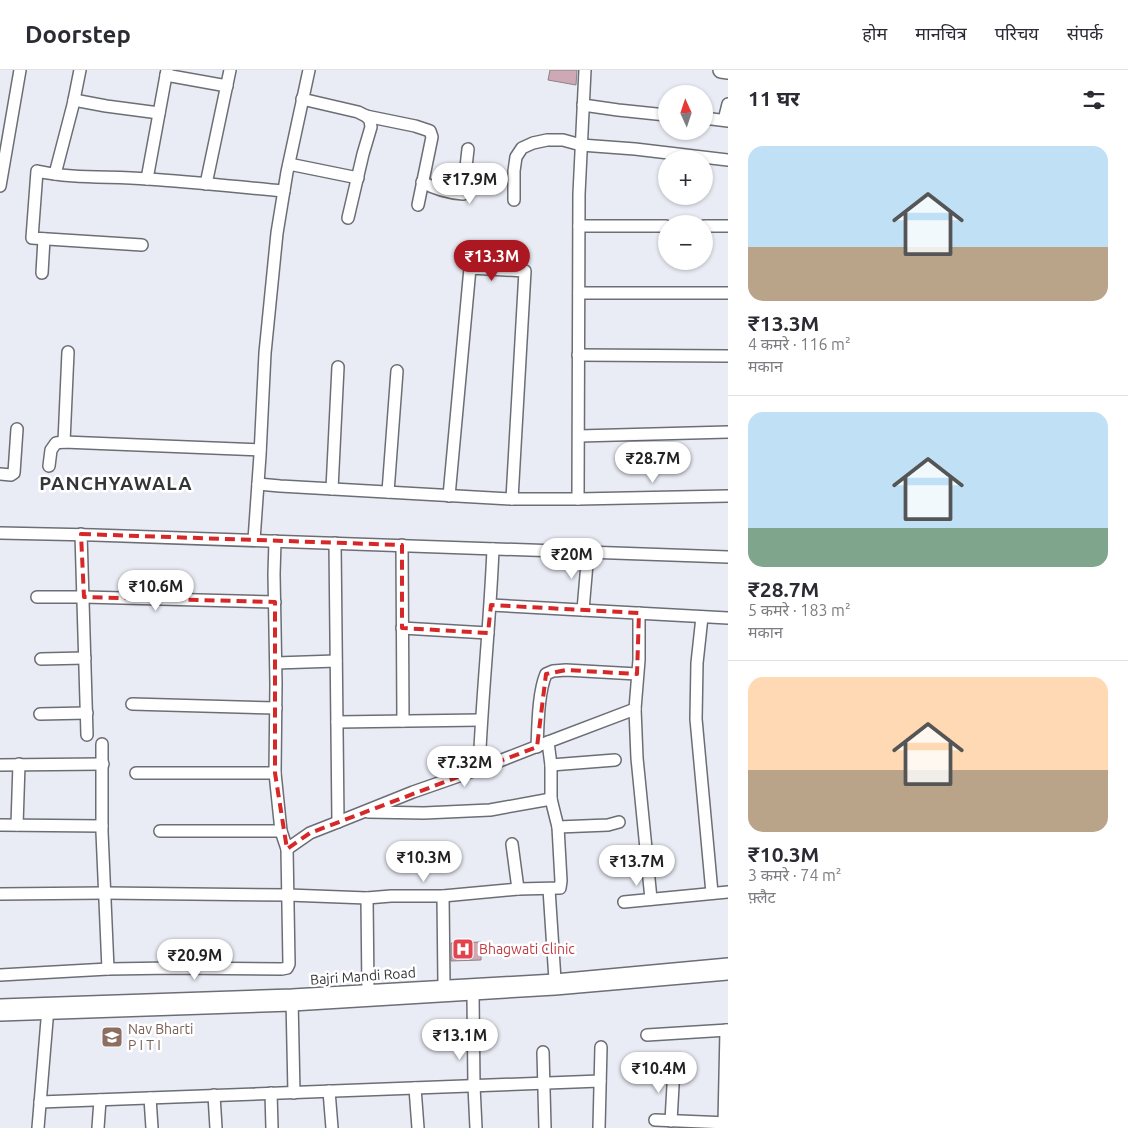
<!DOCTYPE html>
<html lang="hi">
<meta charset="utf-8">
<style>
body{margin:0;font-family:Ubuntu,"Noto Sans Devanagari",sans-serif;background:#f7f7f7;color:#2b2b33;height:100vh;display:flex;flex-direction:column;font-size:19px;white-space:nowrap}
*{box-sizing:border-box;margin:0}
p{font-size:16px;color:#7c7c81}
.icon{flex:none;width:28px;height:28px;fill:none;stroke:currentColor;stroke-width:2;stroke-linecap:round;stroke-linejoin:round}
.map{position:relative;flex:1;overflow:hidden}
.side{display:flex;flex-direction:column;background:#fff;width:400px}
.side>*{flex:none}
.needle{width:32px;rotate:357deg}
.controls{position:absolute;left:658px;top:15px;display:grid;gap:10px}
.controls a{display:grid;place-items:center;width:55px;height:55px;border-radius:50%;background:#fff;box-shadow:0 1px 4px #0004;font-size:25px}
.price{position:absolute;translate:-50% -42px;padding:0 11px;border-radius:18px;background:#fff;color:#222;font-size:16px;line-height:32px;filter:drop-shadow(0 1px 2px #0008)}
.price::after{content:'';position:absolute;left:50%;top:30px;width:15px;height:11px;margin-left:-8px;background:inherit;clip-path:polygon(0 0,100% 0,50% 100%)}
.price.active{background:#ac1821;color:#fff}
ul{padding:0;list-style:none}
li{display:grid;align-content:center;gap:10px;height:265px;padding:0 20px}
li+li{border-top:1px solid #e1e1e2}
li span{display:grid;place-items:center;height:155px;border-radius:15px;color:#555}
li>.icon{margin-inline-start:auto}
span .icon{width:90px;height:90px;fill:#fffc;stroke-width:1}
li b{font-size:21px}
h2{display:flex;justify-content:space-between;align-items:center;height:60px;padding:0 20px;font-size:21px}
header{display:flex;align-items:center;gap:30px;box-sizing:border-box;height:70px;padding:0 25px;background:#fff;border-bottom:1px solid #e1e1e2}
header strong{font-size:24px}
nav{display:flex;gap:28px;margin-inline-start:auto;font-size:18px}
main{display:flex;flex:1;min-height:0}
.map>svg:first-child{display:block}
.building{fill:#cfa8b6;stroke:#8b8386}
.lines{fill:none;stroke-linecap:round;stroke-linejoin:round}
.minor-casing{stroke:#6c6e75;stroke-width:14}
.major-casing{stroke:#6c6e75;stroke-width:18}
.minor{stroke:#fff;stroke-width:11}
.major{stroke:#fff;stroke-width:15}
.marked{fill:none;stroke:#d62828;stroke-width:4;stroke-dasharray:10 6;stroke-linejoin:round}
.labels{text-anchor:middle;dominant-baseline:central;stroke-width:5;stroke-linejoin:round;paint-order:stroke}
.health-label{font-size:14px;fill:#be3a42;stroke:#fff;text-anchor:start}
.street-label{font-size:14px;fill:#343538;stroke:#fff}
.education-label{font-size:14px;fill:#785e54;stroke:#fff;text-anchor:start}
.district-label{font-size:19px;font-weight:bold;letter-spacing:1px;fill:#343538;stroke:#fff}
</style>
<header>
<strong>Doorstep</strong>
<nav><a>होम</a><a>मानचित्र</a><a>परिचय</a><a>संपर्क</a></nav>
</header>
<main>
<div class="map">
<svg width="728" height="1058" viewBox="0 0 728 1058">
<rect width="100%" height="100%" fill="#eaecf5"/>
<g class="building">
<polygon points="550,0 577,0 576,15 548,10"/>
<polygon points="481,872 481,890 451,891 451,873"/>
</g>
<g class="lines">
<g class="minor-casing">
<g id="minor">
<polyline points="166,5 227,16"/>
<polyline points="302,29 358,42 366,46 370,50 371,57 363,84 348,148"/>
<polyline points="74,30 106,36 159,43"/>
<polyline points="583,35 618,40 666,45"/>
<polyline points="366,46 415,56 430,61 432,67 418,135"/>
<polyline points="704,48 728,51"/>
<polyline points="724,50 728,34"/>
<polyline points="289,94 358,108"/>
<polyline points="55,104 73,35 80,0"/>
<polyline points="147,109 167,0"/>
<path d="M422 112C435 119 449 123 463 124L468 79"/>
<polyline points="206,114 230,0"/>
<polyline points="0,116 20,0"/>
<polyline points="514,130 514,101 516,87 522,78 533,73 547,70 563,70 581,75 635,79 728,90"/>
<polyline points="579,156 666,156"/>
<polyline points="704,156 728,156"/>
<path d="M142 175 32 168 37 101C73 109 110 106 147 109 193 112 239 117 284 121"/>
<polyline points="42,203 44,169"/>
<polyline points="579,223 728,223"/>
<polyline points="578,285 728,286"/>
<polyline points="579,366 728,362"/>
<polyline points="64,372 68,282"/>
<polyline points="49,396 51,380 56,373 64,372 260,380"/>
<polyline points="0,404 11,405 14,403 17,359"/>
<polyline points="258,414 280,416 512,429 578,429 728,426"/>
<polyline points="332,419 338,297"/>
<polyline points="388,422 397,301"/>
<polyline points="449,426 470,198 525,201 512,429"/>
<polyline points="578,429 579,124 585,0"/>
<polyline points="0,463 94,465 728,487"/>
<polyline points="81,464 87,665"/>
<polyline points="254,470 260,385 265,283 277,163 287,102 309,0"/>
<polyline points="335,473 338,752"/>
<polyline points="402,475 403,651"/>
<polyline points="37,527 84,527 275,532"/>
<polyline points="491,535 728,548"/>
<polyline points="583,540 588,482"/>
<polyline points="639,543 639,590 635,639 637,688 651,829"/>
<polyline points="702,547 697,593 696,649 712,823"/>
<polyline points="402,558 488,563"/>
<polyline points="41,589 85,588"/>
<polyline points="276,593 336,591"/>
<polyline points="132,634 276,638"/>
<polyline points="40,644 87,643"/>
<polyline points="337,652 481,650"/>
<polyline points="102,674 102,762 108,899"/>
<path d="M537 677C538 656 538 623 546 604L553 601 566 600 637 604"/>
<polyline points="0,695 103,694"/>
<polyline points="551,695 615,690"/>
<path d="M479 699C482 626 490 552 493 479"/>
<polyline points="136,703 275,703"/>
<polyline points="368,742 424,743 490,740 551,729"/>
<polyline points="0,755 102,756"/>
<polyline points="17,755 19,694"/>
<polyline points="558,757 608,755 619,752"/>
<polyline points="160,761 281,761"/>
<polyline points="512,774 518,819"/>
<polyline points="287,779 310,763 338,752 413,722 479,699 548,672 635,639"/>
<polyline points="549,819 555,910"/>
<polyline points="0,824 105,823 288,825 367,828 391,826 443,826 518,819 560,818 561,811 558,757 551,729 551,695 548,672"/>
<polyline points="443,826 444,915"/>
<polyline points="367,828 368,921"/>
<polyline points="624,832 728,822"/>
<polyline points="0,905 108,899 173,898 282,899 287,898 289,894 287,779 281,761 275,703 276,614 274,504 275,471"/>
<polyline points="473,924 474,1016 476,1058"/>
<polyline points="292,929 294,1023"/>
<polyline points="0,935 292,925 555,910 728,894"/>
<polyline points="0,945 292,935 555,919 728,904"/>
<polyline points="647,965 728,960"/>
<polyline points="543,982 545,1058"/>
<polyline points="415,1018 418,1058"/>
<polyline points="329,1021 332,1058"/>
<polyline points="271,1023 272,1058"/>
<polyline points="214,1025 216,1058"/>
<polyline points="150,1028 152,1058"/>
<polyline points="40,1032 600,1011"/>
<polyline points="655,1050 728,1053"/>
<polyline points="671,1051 674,998"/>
<polyline points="724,1053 726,960"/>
<polyline points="38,1058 48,938"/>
<polyline points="98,1058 100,1030"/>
<polyline points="599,1058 601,977"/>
</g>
</g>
<g class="major-casing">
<polyline id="major" points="721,0 728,1"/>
</g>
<use href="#minor" class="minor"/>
<use href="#major" class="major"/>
</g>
<path class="marked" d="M81 464 402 475V558L488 563 491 535 639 543 637 604 566 600 546 604 537 677 310 763 287 779 275 703V532L84 527Z"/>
<defs>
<g id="hospital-square" transform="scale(1.125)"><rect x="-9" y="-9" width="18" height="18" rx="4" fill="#e0444e" stroke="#fff"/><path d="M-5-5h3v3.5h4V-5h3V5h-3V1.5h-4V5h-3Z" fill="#fff"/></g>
<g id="university-square" transform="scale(1.125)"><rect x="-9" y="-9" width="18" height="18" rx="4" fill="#8d6e63" stroke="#fff"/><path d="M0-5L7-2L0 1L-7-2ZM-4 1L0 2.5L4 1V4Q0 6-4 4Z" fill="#fff"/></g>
</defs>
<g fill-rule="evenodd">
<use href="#hospital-square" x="463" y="879"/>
<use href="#university-square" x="112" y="967"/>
</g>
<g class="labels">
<g class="health-label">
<text x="479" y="879">Bhagwati Clinic</text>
</g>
<g class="street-label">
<text transform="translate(363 906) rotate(-4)">Bajri Mandi Road</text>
</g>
<g class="education-label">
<text x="128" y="959">Nav Bharti<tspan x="128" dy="16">P I T I</tspan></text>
</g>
<g class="district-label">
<text x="116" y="413">PANCHYAWALA</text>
</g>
</g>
</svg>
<div class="controls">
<a><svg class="needle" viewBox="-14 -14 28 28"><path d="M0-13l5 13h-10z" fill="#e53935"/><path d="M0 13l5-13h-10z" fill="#7c7c81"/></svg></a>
<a>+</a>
<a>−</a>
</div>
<b class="price" style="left:470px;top:135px">₹17.9M</b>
<b class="price active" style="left:492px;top:212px">₹13.3M</b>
<b class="price" style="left:653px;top:414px">₹28.7M</b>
<b class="price" style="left:572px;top:510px">₹20M</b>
<b class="price" style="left:156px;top:542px">₹10.6M</b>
<b class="price" style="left:465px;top:718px">₹7.32M</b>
<b class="price" style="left:424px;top:813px">₹10.3M</b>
<b class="price" style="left:637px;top:817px">₹13.7M</b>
<b class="price" style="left:195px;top:911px">₹20.9M</b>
<b class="price" style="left:460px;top:991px">₹13.1M</b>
<b class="price" style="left:659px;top:1024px">₹10.4M</b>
</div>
<section class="side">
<h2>11 घर<svg class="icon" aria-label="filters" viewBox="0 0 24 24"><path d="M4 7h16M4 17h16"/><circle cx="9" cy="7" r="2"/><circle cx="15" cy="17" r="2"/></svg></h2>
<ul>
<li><span style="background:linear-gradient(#bfe0f5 65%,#b9a48a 0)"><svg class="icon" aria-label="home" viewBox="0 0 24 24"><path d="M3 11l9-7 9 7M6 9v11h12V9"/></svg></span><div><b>₹13.3M</b><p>4 कमरे · 116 m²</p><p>मकान</p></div></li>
<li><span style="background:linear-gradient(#bfe0f5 75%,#7fa58c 0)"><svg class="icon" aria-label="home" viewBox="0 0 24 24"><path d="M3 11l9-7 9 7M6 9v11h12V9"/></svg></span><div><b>₹28.7M</b><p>5 कमरे · 183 m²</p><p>मकान</p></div></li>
<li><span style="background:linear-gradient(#ffd9b3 60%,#b9a48a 0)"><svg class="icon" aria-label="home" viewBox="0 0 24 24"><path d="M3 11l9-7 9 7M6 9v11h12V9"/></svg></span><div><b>₹10.3M</b><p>3 कमरे · 74 m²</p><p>फ़्लैट</p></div></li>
</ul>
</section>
</main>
